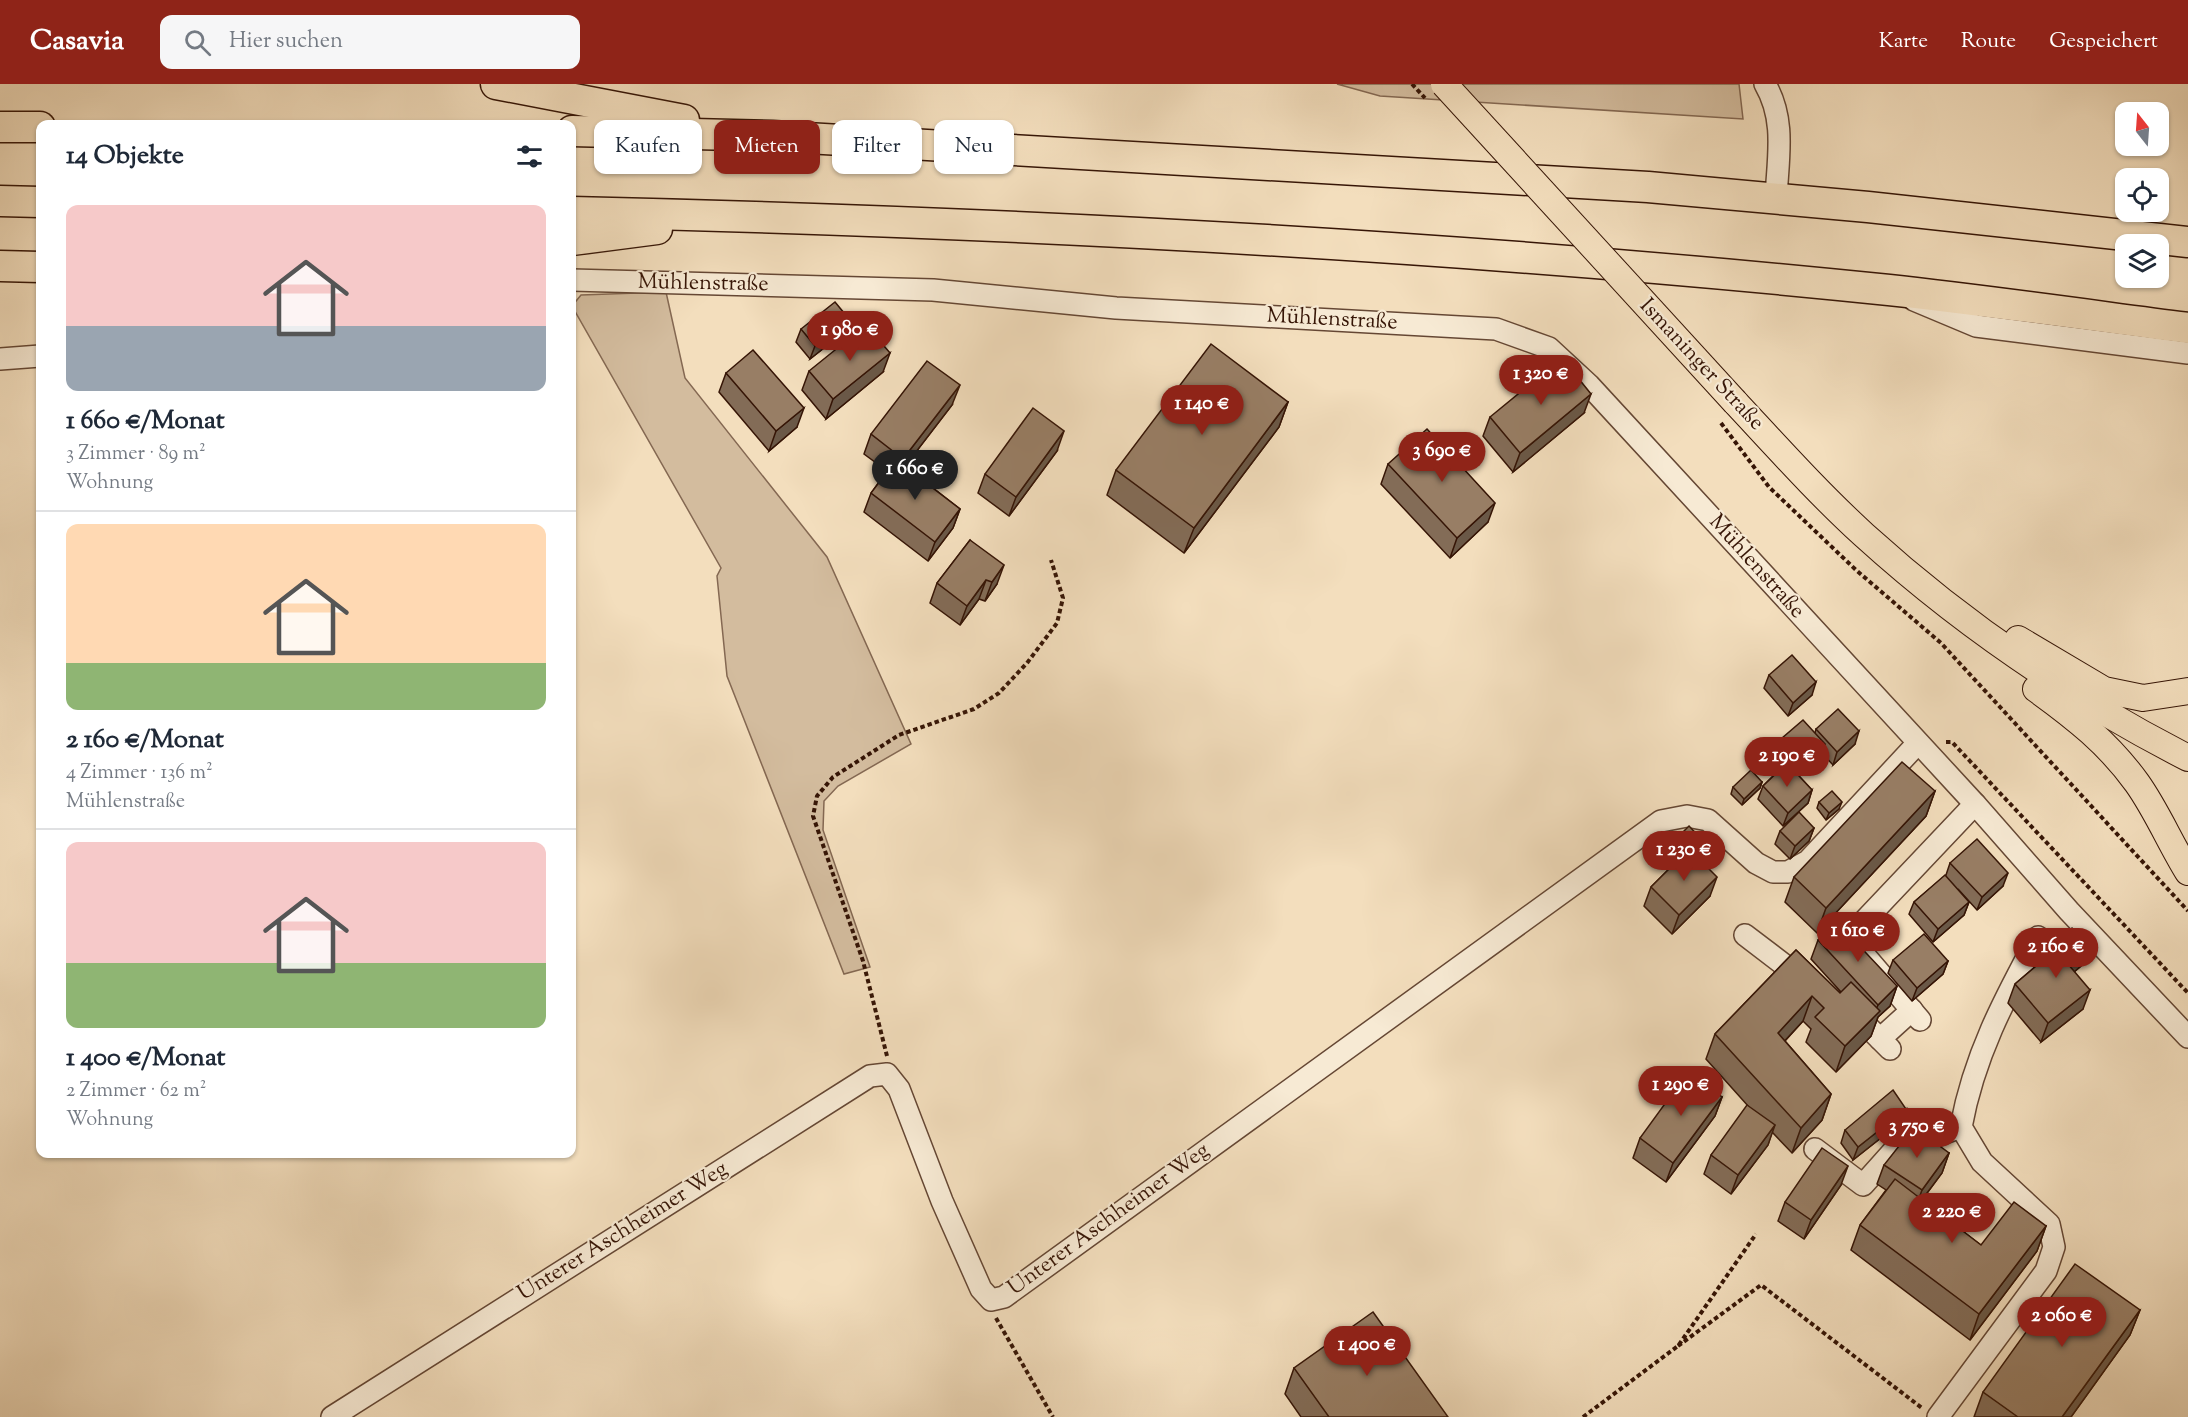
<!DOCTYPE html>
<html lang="de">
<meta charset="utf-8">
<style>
body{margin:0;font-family:"Sorts Mill Goudy",serif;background:#f6f6f7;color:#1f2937;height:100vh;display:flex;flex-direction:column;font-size:22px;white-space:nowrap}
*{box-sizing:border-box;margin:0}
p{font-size:20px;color:#747a83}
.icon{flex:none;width:33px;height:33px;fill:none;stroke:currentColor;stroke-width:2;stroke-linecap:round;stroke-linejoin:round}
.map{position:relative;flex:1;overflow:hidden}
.sheet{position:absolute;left:36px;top:36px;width:540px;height:1038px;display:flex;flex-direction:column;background:#fff;border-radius:12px;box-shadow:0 2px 4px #0004}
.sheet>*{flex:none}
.hud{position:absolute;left:594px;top:36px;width:570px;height:54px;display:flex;gap:12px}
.needle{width:39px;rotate:343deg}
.controls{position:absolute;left:2115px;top:18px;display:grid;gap:12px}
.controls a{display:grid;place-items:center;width:54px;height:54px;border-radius:12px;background:#fff;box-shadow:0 2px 4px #0004;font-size:30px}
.price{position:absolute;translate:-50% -51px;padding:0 14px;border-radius:21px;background:#8f2418;color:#fff;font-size:20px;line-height:39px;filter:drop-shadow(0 2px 3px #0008)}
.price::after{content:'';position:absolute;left:50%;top:36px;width:18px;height:14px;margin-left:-9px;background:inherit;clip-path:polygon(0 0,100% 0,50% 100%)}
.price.on{background:#222;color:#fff}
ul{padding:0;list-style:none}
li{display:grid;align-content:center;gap:12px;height:318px;padding:0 30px}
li+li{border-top:2px solid #e0e1e3}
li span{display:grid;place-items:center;height:186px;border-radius:12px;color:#555}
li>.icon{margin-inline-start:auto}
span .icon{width:108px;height:108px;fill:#fffc;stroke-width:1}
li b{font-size:26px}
h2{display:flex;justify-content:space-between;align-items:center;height:72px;padding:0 30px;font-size:26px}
.pill{padding:0 21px;border-radius:12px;background:#fff;box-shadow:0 2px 4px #0004;font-size:21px;line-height:54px}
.pill.on{background:#8f2418;color:#fff}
header{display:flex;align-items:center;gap:36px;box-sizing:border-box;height:84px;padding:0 30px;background:#8f2418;color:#fff}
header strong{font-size:28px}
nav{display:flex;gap:33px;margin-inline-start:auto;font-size:21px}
.search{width:420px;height:54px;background:#f6f6f7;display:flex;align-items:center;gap:15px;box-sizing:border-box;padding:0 21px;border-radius:12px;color:#747a83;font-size:22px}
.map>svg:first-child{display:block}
.green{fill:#d3bc9e;stroke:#846852;stroke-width:1.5}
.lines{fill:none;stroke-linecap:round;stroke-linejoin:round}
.minor-casing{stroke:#654734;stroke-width:24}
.major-casing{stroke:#361506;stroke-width:28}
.highway-casing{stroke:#361506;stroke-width:33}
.path{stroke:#361506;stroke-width:4;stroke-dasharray:4.5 3;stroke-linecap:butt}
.minor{stroke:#f7ead4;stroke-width:21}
.major{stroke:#f3debd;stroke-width:26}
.highway{stroke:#f3debd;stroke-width:30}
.major-bridge-casing{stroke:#361506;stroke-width:28;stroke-linecap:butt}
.path-bridge{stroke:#361506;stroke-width:4;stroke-dasharray:4.5 3;stroke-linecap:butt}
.major-bridge{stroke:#f3debd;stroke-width:26}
.wall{fill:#836c57;stroke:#361506;stroke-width:1.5}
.shaded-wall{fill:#6a5847;stroke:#361506;stroke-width:1.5}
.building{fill:#987e65;stroke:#361506;stroke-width:1.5}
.labels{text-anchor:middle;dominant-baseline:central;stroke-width:4.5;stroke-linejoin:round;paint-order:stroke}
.street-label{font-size:22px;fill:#361506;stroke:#f7ead4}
</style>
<header>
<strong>Casavia</strong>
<div class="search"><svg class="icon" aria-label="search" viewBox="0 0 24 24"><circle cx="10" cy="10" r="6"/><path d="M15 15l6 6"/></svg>Hier suchen</div>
<nav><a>Karte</a><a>Route</a><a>Gespeichert</a></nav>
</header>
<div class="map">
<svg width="2188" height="1333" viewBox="0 0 2188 1333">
<rect width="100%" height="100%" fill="#f3debd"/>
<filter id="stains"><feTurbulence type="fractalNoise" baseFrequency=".00333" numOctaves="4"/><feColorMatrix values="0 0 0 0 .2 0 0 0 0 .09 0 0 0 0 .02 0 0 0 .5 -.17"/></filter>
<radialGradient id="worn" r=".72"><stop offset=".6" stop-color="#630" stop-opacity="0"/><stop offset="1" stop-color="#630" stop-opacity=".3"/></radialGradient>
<g class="green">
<polygon points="1337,0 1739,0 1743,35 1380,12"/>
<polygon points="666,208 685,294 827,473 911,660 838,702 824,717 823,746 870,883 844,890 727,592 717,492 721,484 572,222 581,211"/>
</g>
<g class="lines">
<g class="minor-casing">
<g id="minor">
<path d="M1765 0C1786 36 1778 73 1776 114"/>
<polyline points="572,196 933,206 1116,224 1496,245 1549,264 1589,301 1975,720 2069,827 2188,953"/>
<polyline points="1914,216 1976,242 2188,269"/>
<polyline points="0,275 40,272"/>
<polyline points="1745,851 1804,896"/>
<polyline points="1854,929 1890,965"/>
<polyline points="1920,936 1849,853 1975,720"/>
<polyline points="1880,955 1912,926"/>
<polyline points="1815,1065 1863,1101 1905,1054 1939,1051 1961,1043"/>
<polyline points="332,1333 870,992 887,990 899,1005 942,1117 981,1205 991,1216 1004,1213 1661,737 1687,732 1708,736 1756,779 1773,788 1788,788 1808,777 1917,660"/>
<path d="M1938 1333 2046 1187 2054 1163 2049 1140 1982 1078 1961 1043C1974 972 2004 916 2038 853"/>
</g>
</g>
<g class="major-casing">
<g id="major">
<path d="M1735 318C1777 363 1818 409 1864 451 1962 540 2071 614 2188 674"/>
<polyline points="2018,555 2104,606 2143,614 2188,607"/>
<path d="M2036 605C2075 633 2109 660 2137 699 2157 727 2170 759 2188 788"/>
</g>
</g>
<g class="highway-casing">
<g id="highway">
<polyline points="496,0 684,36"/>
<polyline points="0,43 40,43"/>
<polyline points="572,47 772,52 1648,103 1868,123 2188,158"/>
<polyline points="0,117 40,118"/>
<path d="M572 128C1011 138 1451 161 1889 206 1989 217 2088 231 2188 244"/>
<polyline points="572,156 657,145"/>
<polyline points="0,182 40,183"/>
</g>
</g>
<g class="path">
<polyline points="1721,339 1769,403 1856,486 1941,559 2188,827"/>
<polyline points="1946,658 1952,658 2188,909"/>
<polyline points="887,972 863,877 813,732 817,712 833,693 899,651 974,625 999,609 1027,579 1057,539 1063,514 1051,476"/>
<polyline points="996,1234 1053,1333"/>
<polyline points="1678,1262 1761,1201 1922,1324"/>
<polyline points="1583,1333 1678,1262 1756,1150"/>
</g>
<use href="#minor" class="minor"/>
<use href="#major" class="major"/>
<use href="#highway" class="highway"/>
<g class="major-bridge-casing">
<polyline id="major-bridge" points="1444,0 1735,318"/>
</g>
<polyline class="path-bridge" points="1412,0 1425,14"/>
<use href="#major-bridge" class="major-bridge"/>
</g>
<g class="wall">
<polygon points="801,245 844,248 810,275 796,258"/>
<polygon points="809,287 883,288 826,335 802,306"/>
<polygon points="726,289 797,343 769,367 719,308"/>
<polygon points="1288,318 1279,343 1184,469 1107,411 1116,386"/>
<polygon points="952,321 905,382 960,425 953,444 928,477 864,428 871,409 887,387 864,370 871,350"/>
<polygon points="1584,329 1513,388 1483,352 1490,333"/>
<polygon points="1057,367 1009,432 978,409 985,390"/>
<polygon points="1388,380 1488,438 1450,474 1381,400"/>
<polygon points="970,456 997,500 985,517 979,515 960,541 930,519 937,499"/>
<polygon points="1769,591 1812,611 1788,632 1764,604"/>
<polygon points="1816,645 1855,660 1833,681 1822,669 1820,673 1799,692 1812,706 1808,719 1783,742 1758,715 1763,702 1780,685 1770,674 1774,661 1815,649"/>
<polygon points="1762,698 1760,704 1742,721 1731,710 1733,703"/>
<polygon points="1935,707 1926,732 1817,849 1785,818 1794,793"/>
<polygon points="1819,718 1839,725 1826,736 1817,724"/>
<polygon points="1814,744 1809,757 1790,775 1775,760 1780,747"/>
<polygon points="1707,761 1702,774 1700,776 1710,812 1672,850 1644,822 1651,803 1670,784 1662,776 1667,764"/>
<polygon points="1950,779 2003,802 1977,826 1958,805 1969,818 1964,831 1933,858 1909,830 1914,818 1946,791"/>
<polygon points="1818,856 1897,902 1890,922 1878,933 1871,952 1836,988 1806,958 1811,945 1803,937 1785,957 1831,1010 1822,1036 1792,1069 1772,1048 1768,1061 1731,1110 1704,1090 1711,1071 1749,1023 1706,975 1715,950 1796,866 1840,909 1841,908 1811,875"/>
<polygon points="2054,861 2088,862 2081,882 2074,888 2083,925 2041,958 2008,919 2015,900 2050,870"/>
<polygon points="1893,876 1948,877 1943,890 1912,917 1888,889"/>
<polygon points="1722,1013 1715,1032 1666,1098 1633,1074 1640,1054"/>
<polygon points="1901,1038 1853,1076 1841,1059 1845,1046"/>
<polygon points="1949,1069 1942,1089 1922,1116 1981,1161 2046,1142 2037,1167 1970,1256 1851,1166 1860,1141 1886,1106 1877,1100 1884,1081"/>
<polygon points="1841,1101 1804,1155 1778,1137 1785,1118"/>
<polygon points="2140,1226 2130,1251 2071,1333 1974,1333 1983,1308"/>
<polygon points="1294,1284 1448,1333 1301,1333 1285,1310"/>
</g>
<g class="shaded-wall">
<polygon points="849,235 844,248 810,275 815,262"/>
<polygon points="890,269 883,288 826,335 833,315"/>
<polygon points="960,301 952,321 896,394 903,375"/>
<polygon points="1591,310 1584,329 1513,388 1520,369"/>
<polygon points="1288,318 1279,343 1184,469 1194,444"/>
<polygon points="804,324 797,343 769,367 776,347"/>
<polygon points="1064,347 1057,367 1009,432 1016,413"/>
<polygon points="1495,419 1488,438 1450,474 1457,454"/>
<polygon points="960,425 953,444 928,477 935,458"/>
<polygon points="1004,481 997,500 985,517 992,498"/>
<polygon points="986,496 979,515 960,541 967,522"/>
<polygon points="1816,598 1812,611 1788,632 1793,619"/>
<polygon points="1859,647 1855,660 1833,681 1837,668"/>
<polygon points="1825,660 1820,673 1792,698 1796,685"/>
<polygon points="1762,698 1760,704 1742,721 1744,715"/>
<polygon points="1812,706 1808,719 1783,742 1788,729"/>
<polygon points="1935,707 1926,732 1817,849 1826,824"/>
<polygon points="1842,718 1839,725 1826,736 1829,729"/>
<polygon points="1814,744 1809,757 1790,775 1795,762"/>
<polygon points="1707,761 1702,774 1687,789 1691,776"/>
<polygon points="2008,789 2003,802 1977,826 1982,813"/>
<polygon points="1717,793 1710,812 1672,850 1679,831"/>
<polygon points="1969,818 1964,831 1933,858 1938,845"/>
<polygon points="2088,862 2081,882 2061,899 2068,880"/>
<polygon points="1948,877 1943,890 1912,917 1917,904"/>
<polygon points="1897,902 1890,922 1878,933 1871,952 1836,988 1845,962 1872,935 1878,921"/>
<polygon points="2090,906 2083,925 2041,958 2048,939"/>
<polygon points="1812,912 1803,937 1769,974 1778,949"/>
<polygon points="1831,1010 1822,1036 1792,1069 1801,1044"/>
<polygon points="1722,1013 1715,1032 1666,1098 1673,1079"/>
<polygon points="1906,1025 1901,1038 1853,1076 1858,1063"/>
<polygon points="1775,1041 1768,1061 1731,1110 1738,1091"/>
<polygon points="1949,1069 1942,1089 1915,1125 1922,1106"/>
<polygon points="1848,1082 1841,1101 1804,1155 1811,1136"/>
<polygon points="2046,1142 2037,1167 1970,1256 1979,1230"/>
<polygon points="2140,1226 2130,1251 2071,1333 2062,1333"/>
</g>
<g class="building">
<polygon points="835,218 849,235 815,262 801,245"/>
<polygon points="866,241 890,269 833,315 809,287"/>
<polygon points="1211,260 1288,318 1194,444 1116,386"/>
<polygon points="753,266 804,324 776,347 726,289"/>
<polygon points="1562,274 1591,310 1520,369 1490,333"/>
<polygon points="927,277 960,301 903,375 871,350"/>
<polygon points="1033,324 1064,347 1016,413 985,390"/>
<polygon points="1427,345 1495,419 1457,454 1388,380"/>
<polygon points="896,376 960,425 935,458 871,409"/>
<polygon points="970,456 1004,481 992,498 986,496 967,522 937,499"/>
<polygon points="1792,571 1816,598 1793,619 1769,591"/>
<polygon points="1838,625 1859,647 1837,668 1816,645"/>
<polygon points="1803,636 1825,660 1796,685 1774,661"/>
<polygon points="1902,678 1935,707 1826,824 1794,793"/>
<polygon points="1787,679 1812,706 1788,729 1763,702"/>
<polygon points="1751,686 1762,698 1744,715 1733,703"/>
<polygon points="1832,707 1842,718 1829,729 1819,718"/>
<polygon points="1799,728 1814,744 1795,762 1780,747"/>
<polygon points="1689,742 1707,761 1696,772 1689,765 1678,775 1667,764"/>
<polygon points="1977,755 2008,789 1982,813 1950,779"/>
<polygon points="1689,765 1717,793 1679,831 1651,803"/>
<polygon points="1945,791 1969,818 1938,845 1914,818"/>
<polygon points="1837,838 1897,902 1878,921 1818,856"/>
<polygon points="2072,844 2088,862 2068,880 2090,906 2048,939 2015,900 2057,864 2054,861"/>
<polygon points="1924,850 1948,877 1917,904 1893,876"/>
<polygon points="1796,866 1840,909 1851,898 1880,927 1845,962 1815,933 1824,924 1812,912 1778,949 1831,1010 1801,1044 1715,950"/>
<polygon points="1688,988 1722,1013 1673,1079 1640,1054"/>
<polygon points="1893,1006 1906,1025 1858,1063 1845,1046"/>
<polygon points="1747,1021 1775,1041 1738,1091 1711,1071"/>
<polygon points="1914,1043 1949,1069 1922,1106 1884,1081"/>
<polygon points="1822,1064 1848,1082 1811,1136 1785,1118"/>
<polygon points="1895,1095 1981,1161 2014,1118 2046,1142 1979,1230 1860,1141"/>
<polygon points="2075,1180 2140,1226 2062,1333 2018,1333 1983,1308"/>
<polygon points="1373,1228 1448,1333 1329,1333 1294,1284"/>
</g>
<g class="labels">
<g class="street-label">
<text transform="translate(703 200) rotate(1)">Mühlenstraße</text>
<text transform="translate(1332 236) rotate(3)">Mühlenstraße</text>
<text transform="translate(1701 281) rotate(47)">Ismaninger Straße</text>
<text transform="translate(1756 483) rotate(48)">Mühlenstraße</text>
<text transform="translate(1109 1136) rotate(-36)">Unterer Aschheimer Weg</text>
<text transform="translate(623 1148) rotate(-32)">Unterer Aschheimer Weg</text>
</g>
</g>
<rect width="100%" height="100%" filter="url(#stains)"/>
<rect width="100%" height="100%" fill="url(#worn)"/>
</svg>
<div class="controls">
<a><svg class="needle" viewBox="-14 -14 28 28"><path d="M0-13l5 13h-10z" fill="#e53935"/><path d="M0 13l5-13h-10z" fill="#747a83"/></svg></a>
<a><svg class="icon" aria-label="locate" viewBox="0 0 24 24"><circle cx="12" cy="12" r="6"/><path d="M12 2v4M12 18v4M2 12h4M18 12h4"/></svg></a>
<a><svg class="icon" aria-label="layers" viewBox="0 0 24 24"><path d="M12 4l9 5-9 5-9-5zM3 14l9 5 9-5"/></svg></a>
</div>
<b class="price" style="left:850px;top:278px">1 980 €</b>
<b class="price" style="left:1541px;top:322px">1 320 €</b>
<b class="price" style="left:1202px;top:352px">1 140 €</b>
<b class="price" style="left:1442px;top:399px">3 690 €</b>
<b class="price on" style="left:915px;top:417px">1 660 €</b>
<b class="price" style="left:1787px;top:704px">2 190 €</b>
<b class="price" style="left:1684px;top:798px">1 230 €</b>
<b class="price" style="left:1858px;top:879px">1 610 €</b>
<b class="price" style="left:2056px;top:895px">2 160 €</b>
<b class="price" style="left:1681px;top:1033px">1 290 €</b>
<b class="price" style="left:1917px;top:1075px">3 750 €</b>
<b class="price" style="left:1952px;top:1160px">2 220 €</b>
<b class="price" style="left:2062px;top:1264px">2 060 €</b>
<b class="price" style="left:1367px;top:1293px">1 400 €</b>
<div class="hud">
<a class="pill">Kaufen</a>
<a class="pill on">Mieten</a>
<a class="pill">Filter</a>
<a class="pill">Neu</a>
</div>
<section class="sheet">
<h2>14 Objekte<svg class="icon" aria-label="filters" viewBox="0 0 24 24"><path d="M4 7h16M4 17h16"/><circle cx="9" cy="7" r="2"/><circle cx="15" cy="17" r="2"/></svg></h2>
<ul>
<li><span style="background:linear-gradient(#f6c9c9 65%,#9aa5b1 0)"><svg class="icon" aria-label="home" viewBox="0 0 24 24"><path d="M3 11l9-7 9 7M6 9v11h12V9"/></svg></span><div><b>1 660 €/Monat</b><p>3 Zimmer · 89 m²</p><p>Wohnung</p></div></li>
<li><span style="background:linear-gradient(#ffd9b3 75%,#8fb573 0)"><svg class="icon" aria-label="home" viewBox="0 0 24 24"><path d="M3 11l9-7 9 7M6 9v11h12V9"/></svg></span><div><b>2 160 €/Monat</b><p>4 Zimmer · 136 m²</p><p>Mühlenstraße</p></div></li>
<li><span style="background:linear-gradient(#f6c9c9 65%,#8fb573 0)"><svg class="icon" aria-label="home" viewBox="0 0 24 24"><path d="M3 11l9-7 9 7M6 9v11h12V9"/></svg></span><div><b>1 400 €/Monat</b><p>2 Zimmer · 62 m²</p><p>Wohnung</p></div></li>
</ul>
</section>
</div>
